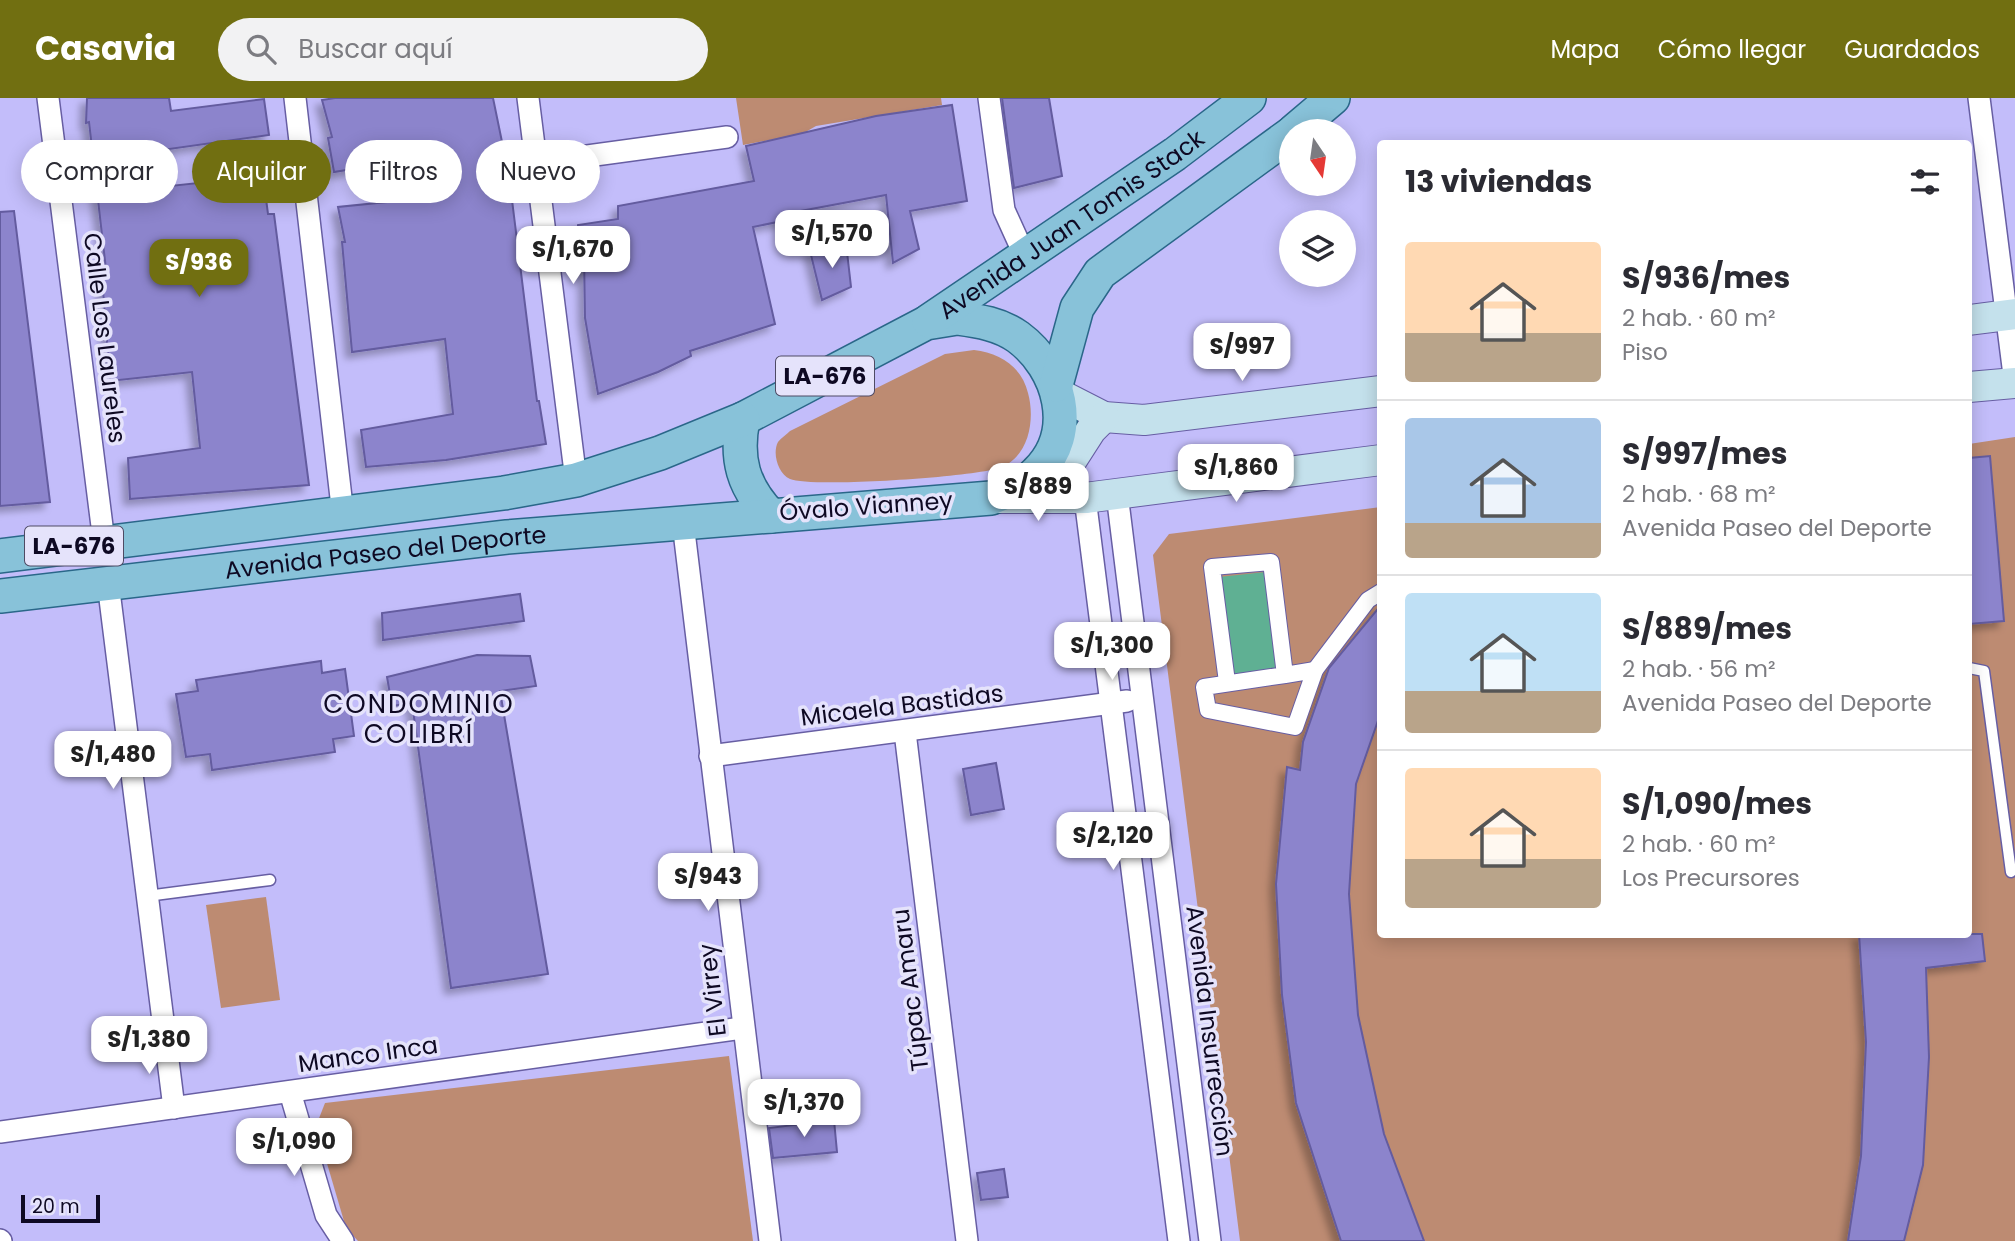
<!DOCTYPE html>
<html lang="es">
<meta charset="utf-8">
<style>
body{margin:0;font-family:Poppins,sans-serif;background:#f2f2f3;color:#2b2b33;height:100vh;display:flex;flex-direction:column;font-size:26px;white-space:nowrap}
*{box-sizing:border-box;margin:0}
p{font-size:23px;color:#7c7c81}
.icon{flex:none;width:38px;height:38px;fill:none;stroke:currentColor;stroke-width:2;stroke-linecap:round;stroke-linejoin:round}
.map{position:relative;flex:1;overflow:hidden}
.side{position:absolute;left:1377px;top:42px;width:595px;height:798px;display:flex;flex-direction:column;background:#fff;border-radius:7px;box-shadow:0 4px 18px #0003}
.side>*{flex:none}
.top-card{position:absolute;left:21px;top:42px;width:665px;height:63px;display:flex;gap:14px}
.needle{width:46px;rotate:167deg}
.controls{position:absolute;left:1279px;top:21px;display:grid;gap:14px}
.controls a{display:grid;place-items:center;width:77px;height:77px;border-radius:50%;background:#fff;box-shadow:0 4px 18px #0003;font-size:35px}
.scale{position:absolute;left:21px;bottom:18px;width:79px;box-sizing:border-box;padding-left:7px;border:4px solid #0e0923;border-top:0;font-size:19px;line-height:24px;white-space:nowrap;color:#0e0923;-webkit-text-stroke:5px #e5e3fb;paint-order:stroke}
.price{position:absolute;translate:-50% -60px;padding:0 16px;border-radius:14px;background:#fff;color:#222;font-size:23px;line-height:46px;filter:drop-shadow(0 2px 4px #0008)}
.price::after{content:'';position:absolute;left:50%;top:42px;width:21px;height:16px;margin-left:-10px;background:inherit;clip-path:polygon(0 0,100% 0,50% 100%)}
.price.selected{background:#716f11;color:#fff}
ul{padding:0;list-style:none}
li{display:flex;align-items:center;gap:21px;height:175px;padding:0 28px}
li+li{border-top:2px solid #e1e1e2}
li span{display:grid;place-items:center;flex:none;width:196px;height:140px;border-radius:7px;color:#555}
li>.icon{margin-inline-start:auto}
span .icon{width:84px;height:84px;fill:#fffc;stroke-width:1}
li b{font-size:30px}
h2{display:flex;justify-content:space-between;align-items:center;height:84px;padding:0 28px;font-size:30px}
.tag{padding:0 24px;border-radius:32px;background:#fff;box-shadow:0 4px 18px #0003;font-size:24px;line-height:63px}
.tag.selected{background:#716f11;color:#fff}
header{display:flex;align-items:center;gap:42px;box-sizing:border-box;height:98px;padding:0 35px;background:#716f11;color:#fff}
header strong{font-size:33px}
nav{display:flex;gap:38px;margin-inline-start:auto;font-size:24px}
.search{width:490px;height:63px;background:#f2f2f3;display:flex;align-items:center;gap:18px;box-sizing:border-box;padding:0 24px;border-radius:38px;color:#7c7c81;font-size:26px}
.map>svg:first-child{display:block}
.green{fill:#bd8b72}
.water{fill:#5fb093}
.building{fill:#8c84cc;stroke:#645b9f;stroke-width:2;filter:url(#shadow)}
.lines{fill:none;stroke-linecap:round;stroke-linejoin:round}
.service-casing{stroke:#675ea3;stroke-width:13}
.pedestrian-casing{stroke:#675ea3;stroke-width:18}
.minor-casing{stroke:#675ea3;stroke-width:24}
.secondary-casing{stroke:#675ea3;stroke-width:32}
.primary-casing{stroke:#2a6789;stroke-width:36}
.service{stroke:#fff;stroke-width:10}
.pedestrian{stroke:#fff;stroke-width:16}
.minor{stroke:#fff;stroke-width:21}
.secondary{stroke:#c4e1ec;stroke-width:30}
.primary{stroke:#88c2d9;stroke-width:33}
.labels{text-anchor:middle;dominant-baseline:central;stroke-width:7;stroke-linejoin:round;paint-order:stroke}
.shield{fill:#e5e3fb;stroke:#4e4a64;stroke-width:2}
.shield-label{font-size:23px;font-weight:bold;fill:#0e0923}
.street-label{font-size:24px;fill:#0e0923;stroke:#e5e3fb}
.neighbourhood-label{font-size:26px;letter-spacing:2px;fill:#0e0923;stroke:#e5e3fb}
</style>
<header>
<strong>Casavia</strong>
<div class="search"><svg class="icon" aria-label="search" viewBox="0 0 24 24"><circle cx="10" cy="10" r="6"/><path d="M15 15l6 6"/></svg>Buscar aquí</div>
<nav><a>Mapa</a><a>Cómo llegar</a><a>Guardados</a></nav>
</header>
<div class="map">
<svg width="2015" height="1143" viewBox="0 0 2015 1143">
<defs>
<filter id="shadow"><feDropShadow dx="-6" dy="6" stdDeviation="3.5" flood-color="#0004"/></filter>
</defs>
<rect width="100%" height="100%" fill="#c3bdfa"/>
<g class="green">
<polygon points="736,0 941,0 942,7 816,28 802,36 743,47"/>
<path d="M974 252C1000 255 1022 269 1028 295 1035 320 1030 357 1002 369 979 379 811 390 790 381 778 376 772 355 778 344 781 340 787 336 790 333L945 256Z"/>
<polygon points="2015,339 2015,1143 1240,1143 1153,457 1169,436 1381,409 1381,836 1969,836 1969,346"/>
<polygon points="266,799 280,902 221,910 206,807"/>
<polygon points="729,958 753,1143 358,1143 346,1130 316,1028 325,1005"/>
</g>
<polygon class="water" points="1266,474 1277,571 1229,577 1219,479"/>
<g class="building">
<polygon points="87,0 169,0 171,13 264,1 269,37 119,58 124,93 263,78 268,116 274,116 309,387 130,401 128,360 200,350 192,274 110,283 102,180 107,180 89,24 86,25"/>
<polygon points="335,0 493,0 509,78 537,303 539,303 546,346 446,362 366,369 361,332 453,316 445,241 352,254 342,144 345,144 338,109 426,100 420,60 334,74 328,40 332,39 322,2"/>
<polygon points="1002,0 1049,0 1062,78 1014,90"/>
<polygon points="952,7 967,103 910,113 919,151 893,165 886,97 795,114 797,120 753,129 775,226 690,253 691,258 658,274 598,296 585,220 584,159 580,160 578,127 618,121 618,108 754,83 746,48 876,18"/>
<polygon points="14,113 50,404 0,408 0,114"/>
<polygon points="846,145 851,189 822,202 810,153"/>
<polygon points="1990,358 2004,523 1969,526 1969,360"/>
<polygon points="520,496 524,523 383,542 382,515"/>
<polygon points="1381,507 1381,614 1356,686 1349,796 1358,917 1384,1036 1424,1143 1341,1143 1296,1005 1282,897 1276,786 1287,669 1300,672 1303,644 1329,570"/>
<polygon points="477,557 530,558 536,588 500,593 548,876 451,890 412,605 392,608 387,579"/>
<polygon points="321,563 322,575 345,571 354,638 333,641 335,654 212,672 210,656 186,659 176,596 198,593 196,582"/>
<polygon points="996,665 1004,711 971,717 963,671"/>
<polygon points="1859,836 1982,836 1985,863 1926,870 1929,959 1923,1067 1904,1143 1848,1143 1861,1058 1866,944"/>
<polygon points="834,1022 837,1054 773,1060 769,1030"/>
<polygon points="1004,1071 1008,1099 981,1102 977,1075"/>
</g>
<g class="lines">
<g class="service-casing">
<g id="service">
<polyline points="1969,570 1984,573 2011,774"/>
<polyline points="147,798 270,782"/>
</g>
</g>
<g class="pedestrian-casing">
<g id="pedestrian">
<polyline points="1315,572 1368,502 1381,494"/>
<polyline points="1227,584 1212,469 1271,464 1285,577 1204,589 1208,612 1295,629 1315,572 1285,577"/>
</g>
</g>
<g class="minor-casing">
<g id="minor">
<polyline points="48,0 104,444"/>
<polyline points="295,0 343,417"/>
<polyline points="528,0 576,382"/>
<polyline points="989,0 1004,112 1024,156"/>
<polyline points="1979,0 2015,285"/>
<polyline points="536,65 727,39"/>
<polyline points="1117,396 1210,1143"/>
<polyline points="1085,400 1179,1143"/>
<polyline points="683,425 770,1143"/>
<polyline points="108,485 174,1010"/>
<polyline points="905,634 967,1143"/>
<polyline points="710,658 1127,603"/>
<polyline points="290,994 326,1117 343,1143"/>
<polyline points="0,1034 742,930"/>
<polyline points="0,1142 1,1143"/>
</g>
</g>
<g class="secondary-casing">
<g id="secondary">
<polyline points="1969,222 2015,216"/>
<polyline points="1969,289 2015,285"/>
<polyline points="1059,296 1104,319 1144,322 1381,293"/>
<polyline points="992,400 1085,400 1381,362"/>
<polyline points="1085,400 1071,392 1064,374 1091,332 1104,319"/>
</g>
</g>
<g class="primary-casing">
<g id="primary">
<polyline points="1294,33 1333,0"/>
<path d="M957 220C979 223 1000 226 1018 239 1060 270 1078 334 1037 374 1024 388 1008 393 991 400L771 418C743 389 735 361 743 321L926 225Z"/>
<path id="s1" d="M929 223 1175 56 1249 0"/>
<polyline points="1056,287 1077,210 1100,175 1292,35"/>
<polyline points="0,458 504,395 576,382 660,355 743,321"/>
<path id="s2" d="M0 498 507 439 771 418"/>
</g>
</g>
<use href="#service" class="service"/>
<use href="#pedestrian" class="pedestrian"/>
<use href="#minor" class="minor"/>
<use href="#secondary" class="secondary"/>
<use href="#primary" class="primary"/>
</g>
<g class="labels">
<g class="shield">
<rect x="776" y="258.5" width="98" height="39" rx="5"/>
<rect x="25" y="428.5" width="98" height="39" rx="5"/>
</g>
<g class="shield-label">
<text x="825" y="278">LA-676</text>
<text x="74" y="448">LA-676</text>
</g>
<g class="street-label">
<text stroke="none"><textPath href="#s1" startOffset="172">Avenida Juan Tomis Stack</textPath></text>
<text transform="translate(105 240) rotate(83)">Calle Los Laureles</text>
<text transform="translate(866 408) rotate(-4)">Óvalo Vianney</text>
<text stroke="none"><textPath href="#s2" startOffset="388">Avenida Paseo del Deporte</textPath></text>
<text transform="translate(902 607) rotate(-7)">Micaela Bastidas</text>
<text transform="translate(712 892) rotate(-97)">El Virrey</text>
<text transform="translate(910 892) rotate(-97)">Túpac Amaru</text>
<text transform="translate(1210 933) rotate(83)">Avenida Insurrección</text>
<text transform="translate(368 956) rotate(-8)">Manco Inca</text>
</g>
<g class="neighbourhood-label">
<text x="419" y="606">CONDOMINIO<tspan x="419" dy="30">COLIBRÍ</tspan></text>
</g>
</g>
</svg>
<div class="controls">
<a><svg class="needle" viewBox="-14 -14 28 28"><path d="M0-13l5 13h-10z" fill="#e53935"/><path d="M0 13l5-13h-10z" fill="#7c7c81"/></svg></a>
<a><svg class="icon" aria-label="layers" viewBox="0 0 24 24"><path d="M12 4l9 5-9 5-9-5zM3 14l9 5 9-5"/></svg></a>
</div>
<div class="scale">20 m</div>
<b class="price" style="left:832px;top:172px">S/1,570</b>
<b class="price" style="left:573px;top:188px">S/1,670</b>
<b class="price selected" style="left:199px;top:201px">S/936</b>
<b class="price" style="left:1242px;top:285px">S/997</b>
<b class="price" style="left:1236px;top:406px">S/1,860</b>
<b class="price" style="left:1038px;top:425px">S/889</b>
<b class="price" style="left:1112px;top:584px">S/1,300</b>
<b class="price" style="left:113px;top:693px">S/1,480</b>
<b class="price" style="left:1113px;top:774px">S/2,120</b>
<b class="price" style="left:708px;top:815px">S/943</b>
<b class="price" style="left:149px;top:978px">S/1,380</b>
<b class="price" style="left:804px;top:1041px">S/1,370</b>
<b class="price" style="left:294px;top:1080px">S/1,090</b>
<div class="top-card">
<a class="tag">Comprar</a>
<a class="tag selected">Alquilar</a>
<a class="tag">Filtros</a>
<a class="tag">Nuevo</a>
</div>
<section class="side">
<h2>13 viviendas<svg class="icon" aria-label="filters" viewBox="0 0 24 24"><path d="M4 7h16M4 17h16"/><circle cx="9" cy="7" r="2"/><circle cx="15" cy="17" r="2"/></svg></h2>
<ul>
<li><span style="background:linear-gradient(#ffd9b3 65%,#b9a48a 0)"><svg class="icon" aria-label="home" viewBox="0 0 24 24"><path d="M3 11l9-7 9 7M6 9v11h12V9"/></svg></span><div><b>S/936/mes</b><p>2 hab. · 60 m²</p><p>Piso</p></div></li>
<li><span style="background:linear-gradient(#a9c7e8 75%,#b9a48a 0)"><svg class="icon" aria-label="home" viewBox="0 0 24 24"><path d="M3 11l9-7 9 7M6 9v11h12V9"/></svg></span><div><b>S/997/mes</b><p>2 hab. · 68 m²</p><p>Avenida Paseo del Deporte</p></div></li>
<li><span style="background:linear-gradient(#bfe0f5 70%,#b9a48a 0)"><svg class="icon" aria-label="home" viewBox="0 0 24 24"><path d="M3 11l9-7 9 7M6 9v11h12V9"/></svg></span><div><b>S/889/mes</b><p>2 hab. · 56 m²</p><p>Avenida Paseo del Deporte</p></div></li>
<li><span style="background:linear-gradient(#ffd9b3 65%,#b9a48a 0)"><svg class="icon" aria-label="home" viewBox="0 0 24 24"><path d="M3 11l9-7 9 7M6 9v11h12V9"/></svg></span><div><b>S/1,090/mes</b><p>2 hab. · 60 m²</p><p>Los Precursores</p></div></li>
</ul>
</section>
</div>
